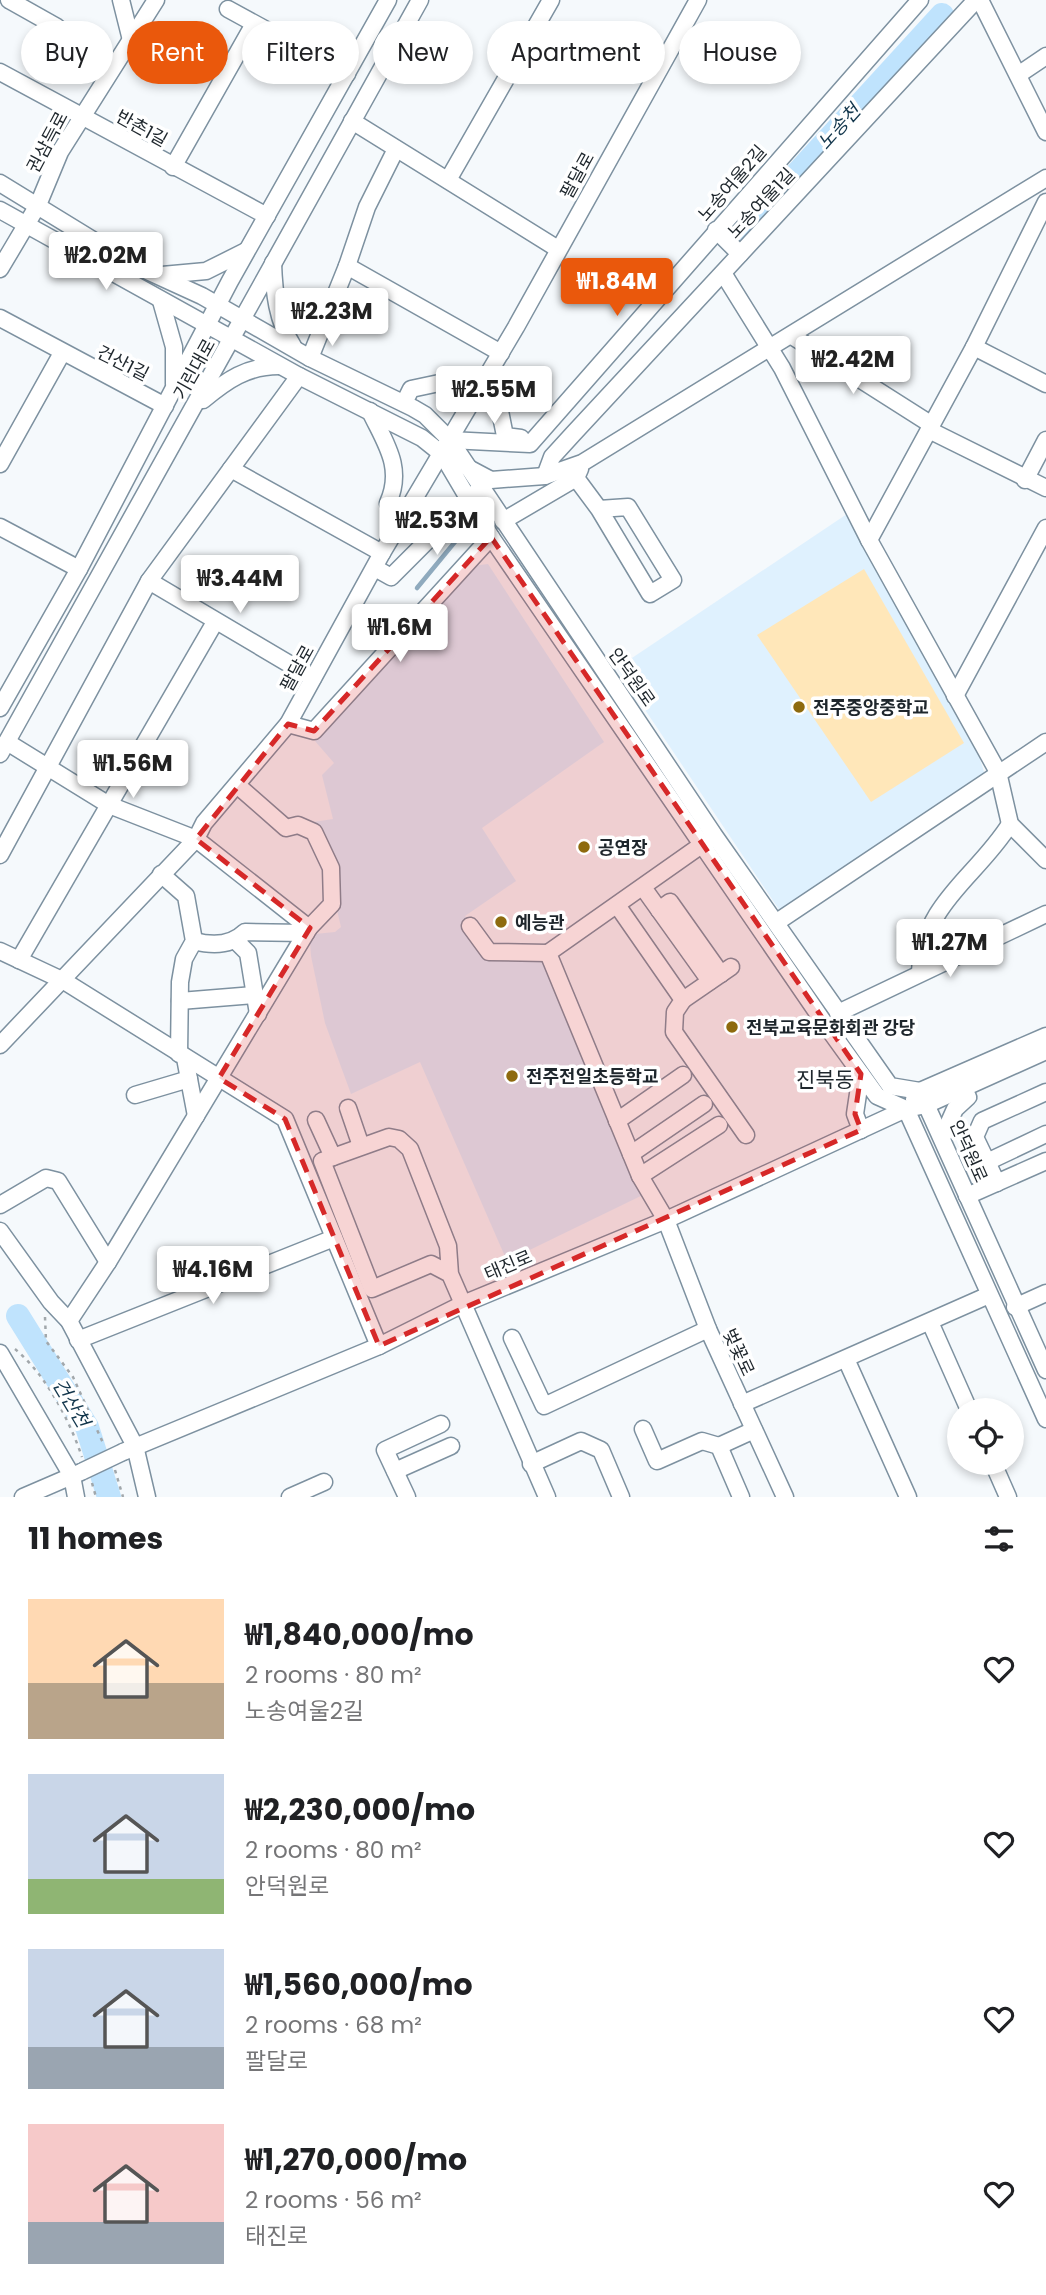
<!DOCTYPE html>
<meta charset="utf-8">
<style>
body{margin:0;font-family:Poppins,"Noto Sans KR",sans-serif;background:#f2f2f2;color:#202124;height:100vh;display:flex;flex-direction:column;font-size:26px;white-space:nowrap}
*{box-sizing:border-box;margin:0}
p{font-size:23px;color:#757577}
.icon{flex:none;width:38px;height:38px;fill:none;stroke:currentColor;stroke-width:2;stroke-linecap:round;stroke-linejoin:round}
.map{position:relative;height:1497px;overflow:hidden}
.drawer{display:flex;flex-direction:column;background:#fff;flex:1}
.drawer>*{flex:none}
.top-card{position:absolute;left:21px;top:21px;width:1004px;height:63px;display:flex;gap:14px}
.controls{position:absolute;left:947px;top:1398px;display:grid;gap:14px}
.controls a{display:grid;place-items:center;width:77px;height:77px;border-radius:50%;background:#fff;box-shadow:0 4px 10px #0003;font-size:35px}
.price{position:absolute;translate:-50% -60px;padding:0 16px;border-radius:7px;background:#fff;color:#222;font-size:23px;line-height:46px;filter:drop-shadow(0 2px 4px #0008)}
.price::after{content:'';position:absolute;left:50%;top:42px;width:21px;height:16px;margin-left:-10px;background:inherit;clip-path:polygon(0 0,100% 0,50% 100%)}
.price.current{background:#ea580c;color:#fff}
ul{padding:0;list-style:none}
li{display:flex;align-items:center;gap:21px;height:175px;padding:0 28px}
li span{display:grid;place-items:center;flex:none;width:196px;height:140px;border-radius:0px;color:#555}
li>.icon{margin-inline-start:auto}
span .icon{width:84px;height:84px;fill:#fffc;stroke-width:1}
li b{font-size:30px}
h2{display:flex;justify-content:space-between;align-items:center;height:84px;padding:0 28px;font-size:30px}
.chip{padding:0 24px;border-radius:32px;background:#fff;box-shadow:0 4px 10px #0003;font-size:24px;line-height:63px}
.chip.current{background:#ea580c;color:#fff}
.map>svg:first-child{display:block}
.built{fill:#dff1fe}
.green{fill:#ffe7b9}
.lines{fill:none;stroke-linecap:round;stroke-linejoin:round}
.stream{stroke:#8faabe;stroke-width:4.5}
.river{stroke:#bfe3fd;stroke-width:24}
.minor-casing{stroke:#7d91a0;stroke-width:19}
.path{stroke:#a1a7ab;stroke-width:2.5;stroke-dasharray:3.5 5;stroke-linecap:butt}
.minor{stroke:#fff;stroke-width:16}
.minor-bridge-casing{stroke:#7d91a0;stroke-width:19;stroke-linecap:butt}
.minor-bridge{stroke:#fff;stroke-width:16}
.marked{fill:#d62828;fill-opacity:0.2;stroke:#d62828;stroke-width:5;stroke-dasharray:14 9;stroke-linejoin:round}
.poi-dot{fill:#8e6a0e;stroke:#fff;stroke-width:2.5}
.labels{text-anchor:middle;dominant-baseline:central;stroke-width:7;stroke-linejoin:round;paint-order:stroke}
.street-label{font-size:18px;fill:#1e262c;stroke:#fff}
.poi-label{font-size:18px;font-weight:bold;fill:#1e262c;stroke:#fff;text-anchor:start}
.water-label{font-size:19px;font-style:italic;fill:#12364c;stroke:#fff}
.quarter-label{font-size:21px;fill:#1e262c;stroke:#fff}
</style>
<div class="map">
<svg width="1046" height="1497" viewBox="0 0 1046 1497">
<rect width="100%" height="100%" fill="#f5f9fc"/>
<g class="built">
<polygon points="847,514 976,746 985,775 782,914 617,668"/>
<polygon points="488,564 604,742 482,828 516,881 465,916 489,952 548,953 649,1192 507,1261 420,1062 351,1094 325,1023 311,956 310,942 315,934 335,932 341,927 336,906 334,869 307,823 333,819 322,775 334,763 315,741 472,566"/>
</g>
<polygon class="green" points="864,569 964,743 871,802 757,635"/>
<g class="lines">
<g class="stream">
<polyline points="737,240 742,234"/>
<polyline points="417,588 459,537"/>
</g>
<g class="river">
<polyline points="742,234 942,15"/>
<polyline points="18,1316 87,1427 109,1497"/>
</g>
<g class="minor-casing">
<g id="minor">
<polyline points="9,0 57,27"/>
<polyline points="121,0 131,40"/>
<polyline points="980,0 1046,132"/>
<polyline points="228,9 347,74"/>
<polyline points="0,72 267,216"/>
<polyline points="1018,75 1046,56"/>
<polyline points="352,121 558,249"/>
<polyline points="173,167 254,24"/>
<polyline points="448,180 551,0"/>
<polyline points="0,183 132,264 202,296 310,358 413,408 425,415 450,440 714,835 890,1086 920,1091 1046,1370"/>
<polyline points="0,210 299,376 422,438 442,454 491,480 545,476 582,463 1046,178"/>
<polyline points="716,230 740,254"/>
<path d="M273 263C274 292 277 321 293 346"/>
<polyline points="347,266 367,207 396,149"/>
<polyline points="0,269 38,205 60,152 156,0"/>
<polyline points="723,273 782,368 869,540 998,772 1010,824 1046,860"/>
<polyline points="162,275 206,271 246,251"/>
<polyline points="161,301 174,347 174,384"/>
<polyline points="0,318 165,406"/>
<polyline points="792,336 932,425"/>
<polyline points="974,347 1046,384"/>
<polyline points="310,358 347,266 501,353"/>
<path d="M203 400C227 380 247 366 279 366"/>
<polyline points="404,403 411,389 458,379 498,401 505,436 521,438"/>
<path d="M370 411C385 443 404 467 388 503L405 513"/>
<polyline points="929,430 1046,488"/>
<polyline points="450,440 530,444 920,0"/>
<polyline points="442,454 491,537 825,1024 877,1096 906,1109 1046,1419"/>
<polyline points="0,464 62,353"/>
<polyline points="231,469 382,553"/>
<polyline points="545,476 552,457 573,434 976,0"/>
<polyline points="576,478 599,509 650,594 673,580 628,507 599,509"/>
<polyline points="1025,480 1046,440"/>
<polyline points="503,521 576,478 580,469"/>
<polyline points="0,527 79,569"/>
<polyline points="869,540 974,347 1046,202"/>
<polyline points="375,568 391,577 475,493"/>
<polyline points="149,581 313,678"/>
<polyline points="955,696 1046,528"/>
<polyline points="0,708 79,569 230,281 388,0"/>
<polyline points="288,724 314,731 491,537"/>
<polyline points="7,742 109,805 196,839 309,928"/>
<polyline points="0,754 420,0"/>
<polyline points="710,839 548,953 640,1176 666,1220 708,1329 785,1497"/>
<polyline points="0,855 149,581 299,376"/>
<polyline points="161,874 186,896 194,941 184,959 180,982 179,1054"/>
<polyline points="647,893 710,981"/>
<polyline points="617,905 683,1000 675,1012 674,1032 746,1135"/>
<polyline points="659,910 670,902 721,974"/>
<polyline points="777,922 1046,742"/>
<polyline points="470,926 489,952 548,953"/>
<path d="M194 941C213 946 231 946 245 932L306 933"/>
<polyline points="236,941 248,953 258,1014"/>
<polyline points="0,951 64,981 285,1119 379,1346"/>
<polyline points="19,960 215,622"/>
<path d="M920 972C923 902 976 878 1010 824"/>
<polyline points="683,1000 731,967"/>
<polyline points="180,1001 254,995"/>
<polyline points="838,1013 1046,914"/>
<polyline points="0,1045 196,839 204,823 288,724 382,553 516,327 698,0"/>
<polyline points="185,1058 196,1116"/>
<polyline points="135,1095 189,1079"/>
<polyline points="914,1099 920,1091 1046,1036"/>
<polyline points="348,1108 361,1146"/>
<polyline points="316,1120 333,1157"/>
<polyline points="617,1121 683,1075"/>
<polyline points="861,1130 855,1114 861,1074"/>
<polyline points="942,1138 955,1109 968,1097 964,1089"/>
<polyline points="631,1154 704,1104"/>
<polyline points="987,1162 1046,1134"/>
<polyline points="640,1176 719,1125"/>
<polyline points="997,1183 975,1137 982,1121 1046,1092"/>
<polyline points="967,1196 1046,1161"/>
<polyline points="0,1205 46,1178 58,1181 108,1262"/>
<polyline points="0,1231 51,1302 69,1321 135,1446 147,1497"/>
<polyline points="450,1274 431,1264 372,1289 322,1161 389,1137 399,1139 410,1149 448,1246 450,1274 547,1497"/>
<polyline points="1015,1307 1046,1293"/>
<polyline points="69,1321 108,1262 309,928 332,904 331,868 314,832 298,825 286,828 237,785"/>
<polyline points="930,1322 969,1410"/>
<polyline points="512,1338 544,1406 708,1329"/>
<polyline points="78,1340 334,1238"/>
<polyline points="0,1353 72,1476 76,1497"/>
<polyline points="846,1359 908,1497"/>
<polyline points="742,1404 989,1295"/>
<polyline points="643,1429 657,1461 702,1441 719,1446 741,1497"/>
<polyline points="719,1446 754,1430"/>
<polyline points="123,1452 379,1346 463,1304 666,1220 906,1109 926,1105 1046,1051"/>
<polyline points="993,1463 1008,1497"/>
<polyline points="531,1464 581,1441 601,1450 621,1497"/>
<polyline points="395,1471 451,1446"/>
<polyline points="23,1497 81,1472"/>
<polyline points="290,1497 324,1482"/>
<polyline points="407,1497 385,1450 441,1424"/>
</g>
</g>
<g class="path">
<polyline points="45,1317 46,1341 73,1377 104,1445"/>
<path d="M15 1349C46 1375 69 1419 82 1457"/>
<polyline points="115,1470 123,1497"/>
<polyline points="92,1483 96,1497"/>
</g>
<use href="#minor" class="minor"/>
<g class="minor-bridge-casing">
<polyline id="minor-bridge" points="83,1471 123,1452"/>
</g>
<use href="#minor-bridge" class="minor-bridge"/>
</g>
<path class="marked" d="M491 537 861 1074 855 1114 861 1130 379 1346 285 1119 219 1078 310 928 196 839 288 724 314 731Z"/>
<g class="poi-dot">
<circle cx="799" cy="707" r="7"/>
<circle cx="584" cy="847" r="7"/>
<circle cx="501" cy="922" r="7"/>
<circle cx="732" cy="1027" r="7"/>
<circle cx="512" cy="1076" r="7"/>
</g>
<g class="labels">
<g class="street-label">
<text transform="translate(142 128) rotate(29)">반촌1길</text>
<text transform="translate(47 142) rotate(-62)">권삼득로</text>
<text transform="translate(577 175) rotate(-61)">팔달로</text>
<text transform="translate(732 183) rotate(-49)">노송여울2길</text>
<text transform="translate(761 203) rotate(-47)">노송여울1길</text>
<text transform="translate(123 363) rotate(27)">건산1길</text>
<text transform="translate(194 369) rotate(-61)">기린대로</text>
<text transform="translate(297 668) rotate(-61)">팔달로</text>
<text transform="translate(632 677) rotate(55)">안덕원로</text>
<text transform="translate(969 1151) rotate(66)">안덕원로</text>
<text transform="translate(508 1265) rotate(-23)">태진로</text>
<text transform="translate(739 1352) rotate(65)">벚꽃로</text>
</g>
<g class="poi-label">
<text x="813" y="707">전주중앙중학교</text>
<text x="598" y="847">공연장</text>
<text x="515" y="922">예능관</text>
<text x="746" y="1027">전북교육문화회관 강당</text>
<text x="526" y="1076">전주전일초등학교</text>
</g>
<g class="water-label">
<text transform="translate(839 127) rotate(-48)">노송천</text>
<text transform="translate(71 1403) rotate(59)">건산천</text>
</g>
<g class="quarter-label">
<text x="825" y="1079">진북동</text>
</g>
</g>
</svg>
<div class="controls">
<a><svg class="icon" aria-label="locate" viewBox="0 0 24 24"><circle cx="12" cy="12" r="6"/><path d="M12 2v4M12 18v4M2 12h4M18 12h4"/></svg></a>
</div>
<b class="price" style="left:106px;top:292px">₩2.02M</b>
<b class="price current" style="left:617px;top:318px">₩1.84M</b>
<b class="price" style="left:332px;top:348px">₩2.23M</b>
<b class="price" style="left:853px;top:396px">₩2.42M</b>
<b class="price" style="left:494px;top:426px">₩2.55M</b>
<b class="price" style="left:437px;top:557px">₩2.53M</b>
<b class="price" style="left:240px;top:615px">₩3.44M</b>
<b class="price" style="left:400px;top:664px">₩1.6M</b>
<b class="price" style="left:133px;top:800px">₩1.56M</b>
<b class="price" style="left:950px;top:979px">₩1.27M</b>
<b class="price" style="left:213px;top:1306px">₩4.16M</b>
<div class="top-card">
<a class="chip">Buy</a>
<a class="chip current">Rent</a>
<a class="chip">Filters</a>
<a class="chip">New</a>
<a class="chip">Apartment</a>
<a class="chip">House</a>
</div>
</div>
<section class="drawer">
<h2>11 homes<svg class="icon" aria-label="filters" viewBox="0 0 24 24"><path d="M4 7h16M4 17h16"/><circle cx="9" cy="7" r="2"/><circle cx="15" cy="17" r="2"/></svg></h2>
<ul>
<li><span style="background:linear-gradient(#ffd9b3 60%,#b9a48a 0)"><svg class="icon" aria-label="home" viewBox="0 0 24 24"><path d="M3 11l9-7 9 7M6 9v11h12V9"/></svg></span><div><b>₩1,840,000/mo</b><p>2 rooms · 80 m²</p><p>노송여울2길</p></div><svg class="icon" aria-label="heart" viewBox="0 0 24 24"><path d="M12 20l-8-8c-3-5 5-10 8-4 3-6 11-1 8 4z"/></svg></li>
<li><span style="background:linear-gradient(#c9d6e8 75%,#8fb573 0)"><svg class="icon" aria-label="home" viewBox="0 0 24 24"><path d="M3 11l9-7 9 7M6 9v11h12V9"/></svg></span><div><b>₩2,230,000/mo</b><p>2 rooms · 80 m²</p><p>안덕원로</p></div><svg class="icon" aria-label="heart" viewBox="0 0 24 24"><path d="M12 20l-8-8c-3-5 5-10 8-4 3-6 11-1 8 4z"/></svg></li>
<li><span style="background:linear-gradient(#c9d6e8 70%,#9aa5b1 0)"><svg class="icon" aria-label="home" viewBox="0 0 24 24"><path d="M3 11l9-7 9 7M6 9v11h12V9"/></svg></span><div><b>₩1,560,000/mo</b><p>2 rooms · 68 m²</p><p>팔달로</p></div><svg class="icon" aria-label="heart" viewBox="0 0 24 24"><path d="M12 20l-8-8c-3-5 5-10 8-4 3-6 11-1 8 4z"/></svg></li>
<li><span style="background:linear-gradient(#f6c9c9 70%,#9aa5b1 0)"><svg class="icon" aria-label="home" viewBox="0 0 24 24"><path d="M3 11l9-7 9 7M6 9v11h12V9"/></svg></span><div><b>₩1,270,000/mo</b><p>2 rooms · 56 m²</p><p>태진로</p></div><svg class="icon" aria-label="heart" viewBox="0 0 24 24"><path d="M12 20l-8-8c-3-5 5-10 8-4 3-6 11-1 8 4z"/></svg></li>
</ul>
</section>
